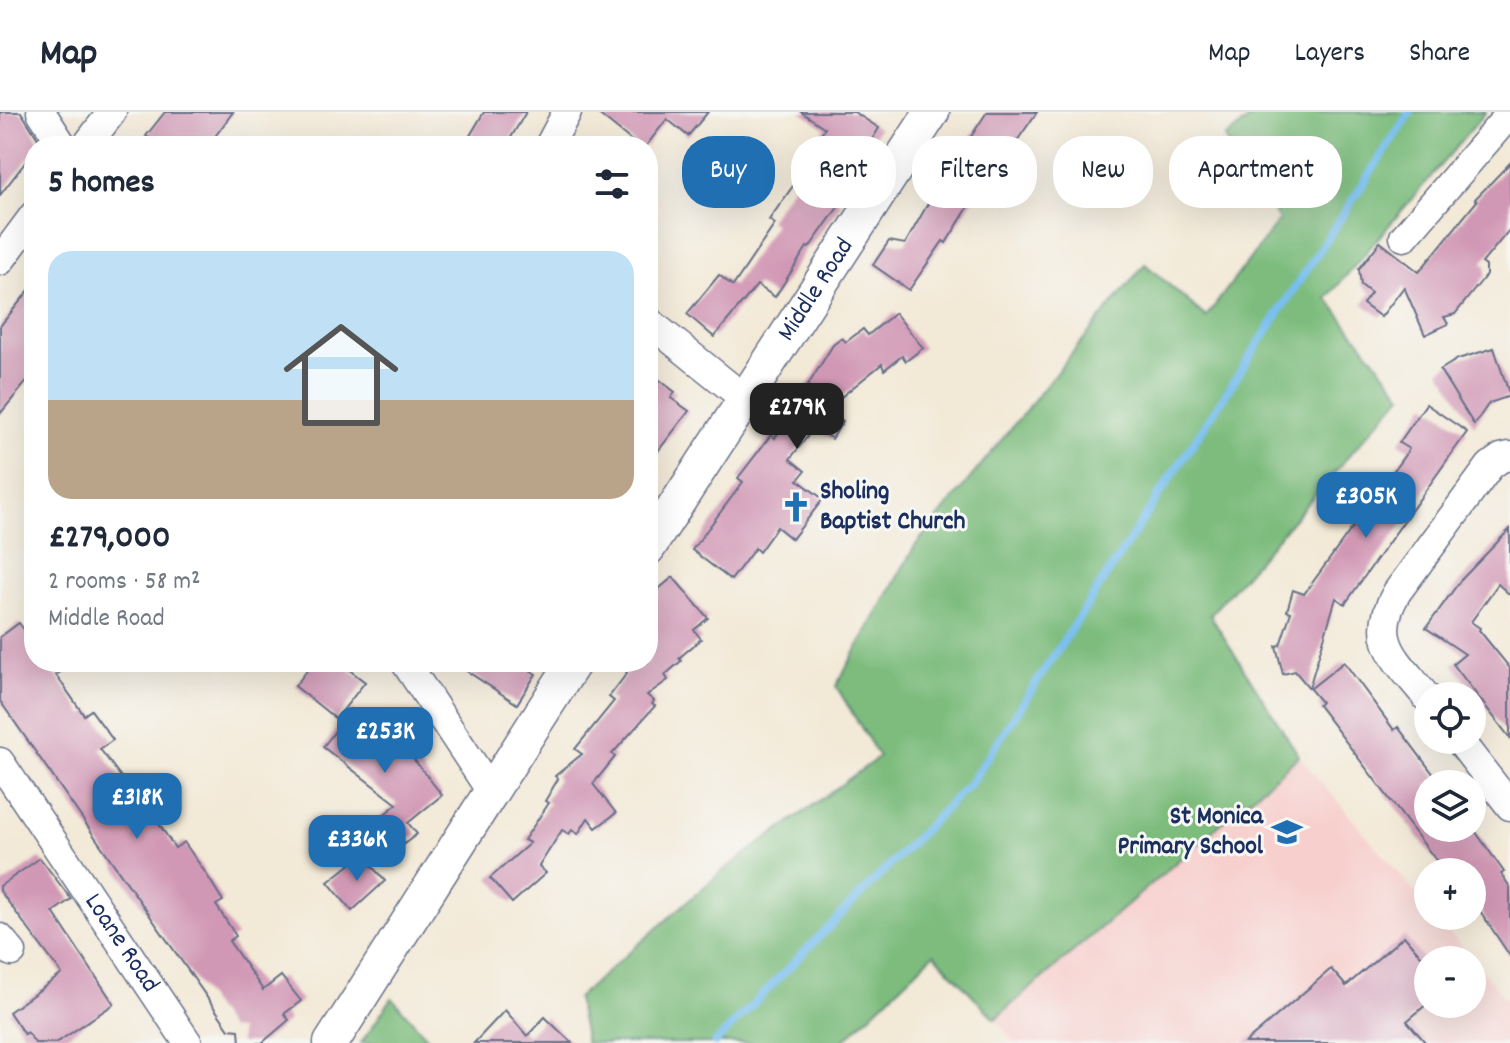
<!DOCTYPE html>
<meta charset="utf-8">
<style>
body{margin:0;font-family:Dekko,sans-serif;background:#f6f6f7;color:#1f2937;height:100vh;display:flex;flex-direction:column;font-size:30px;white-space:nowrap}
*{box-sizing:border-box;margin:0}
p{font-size:26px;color:#747a83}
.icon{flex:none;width:44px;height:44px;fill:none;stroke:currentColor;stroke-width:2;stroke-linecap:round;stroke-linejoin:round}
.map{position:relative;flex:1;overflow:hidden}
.drawer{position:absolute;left:24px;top:24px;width:634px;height:536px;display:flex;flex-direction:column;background:#fff;border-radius:32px;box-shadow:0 8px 32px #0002}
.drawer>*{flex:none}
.guide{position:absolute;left:682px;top:24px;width:708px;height:72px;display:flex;gap:16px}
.buttons{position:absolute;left:1414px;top:570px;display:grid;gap:16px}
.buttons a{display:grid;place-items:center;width:72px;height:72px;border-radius:50%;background:#fff;box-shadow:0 8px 32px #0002;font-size:40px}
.price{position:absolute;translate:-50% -68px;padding:0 18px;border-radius:16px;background:#1f6fb2;color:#fff;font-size:26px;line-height:52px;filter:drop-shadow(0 2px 4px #0008)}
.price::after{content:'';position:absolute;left:50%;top:48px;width:24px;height:18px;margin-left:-12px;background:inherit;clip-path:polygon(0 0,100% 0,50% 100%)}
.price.active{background:#222;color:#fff}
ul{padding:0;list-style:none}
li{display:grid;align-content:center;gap:16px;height:424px;padding:0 24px}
li span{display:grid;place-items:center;height:248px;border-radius:24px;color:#555}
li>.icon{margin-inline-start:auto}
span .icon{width:144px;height:144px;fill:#fffc;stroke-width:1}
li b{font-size:34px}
h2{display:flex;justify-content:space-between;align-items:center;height:96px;padding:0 24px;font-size:34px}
.chip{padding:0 28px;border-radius:32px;background:#fff;box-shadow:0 8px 32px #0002;font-size:28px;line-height:72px}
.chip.active{background:#1f6fb2;color:#fff}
header{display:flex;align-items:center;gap:48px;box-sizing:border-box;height:112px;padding:0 40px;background:#fff;border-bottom:2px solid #e0e1e3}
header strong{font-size:38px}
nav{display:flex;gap:44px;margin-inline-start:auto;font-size:28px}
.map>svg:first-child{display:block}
.built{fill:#f7d0ce;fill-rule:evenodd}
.forest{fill:#7dbc7d;stroke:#4c766e;stroke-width:2}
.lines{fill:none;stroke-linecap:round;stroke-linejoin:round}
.stream{stroke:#79bff0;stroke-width:8}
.building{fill:#d198b5}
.minor-casing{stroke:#677088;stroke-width:31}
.tertiary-casing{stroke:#677088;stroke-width:37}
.minor{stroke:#fff;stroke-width:28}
.tertiary{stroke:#fff;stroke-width:34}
.labels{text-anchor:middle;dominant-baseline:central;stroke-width:6;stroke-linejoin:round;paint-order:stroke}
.street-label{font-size:26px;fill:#1b2f5e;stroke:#f6f6f2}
.poi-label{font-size:26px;font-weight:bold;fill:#1b2f5e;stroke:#f6f6f2;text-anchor:start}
</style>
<header>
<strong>Map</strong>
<nav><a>Map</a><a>Layers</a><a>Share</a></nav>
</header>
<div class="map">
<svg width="1510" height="931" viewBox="0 0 1510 931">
<rect width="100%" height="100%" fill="#f6f6f2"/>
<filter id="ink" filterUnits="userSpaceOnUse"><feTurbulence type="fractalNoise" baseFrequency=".0125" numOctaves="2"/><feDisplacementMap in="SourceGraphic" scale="16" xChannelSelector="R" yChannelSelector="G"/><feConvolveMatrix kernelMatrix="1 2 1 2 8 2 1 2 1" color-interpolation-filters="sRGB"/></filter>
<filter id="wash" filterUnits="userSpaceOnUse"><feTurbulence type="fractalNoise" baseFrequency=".006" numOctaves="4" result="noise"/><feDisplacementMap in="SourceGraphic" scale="32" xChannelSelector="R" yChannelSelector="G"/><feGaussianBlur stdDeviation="1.8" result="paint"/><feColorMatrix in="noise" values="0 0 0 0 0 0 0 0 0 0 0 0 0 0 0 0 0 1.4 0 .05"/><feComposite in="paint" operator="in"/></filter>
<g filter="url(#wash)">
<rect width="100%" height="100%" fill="#f3e9d7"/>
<path class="built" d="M1299 644 1428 796V804H1435L1510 892V931H1014L995 907ZM1428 848H1472V892H1428Z"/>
<g class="forest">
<polygon points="1258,0 1486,0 1327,186 1402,283 1210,503 1299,644 995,907 934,842 841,931 586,931 577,886 720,761 879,645 836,574 915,434 1145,152 1206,205 1279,108 1225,26"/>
<polygon points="392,886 432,931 361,931"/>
</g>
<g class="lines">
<polyline class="stream" points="715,931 972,669 1410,0"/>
</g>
<g id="blocks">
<g class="building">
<polygon points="0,0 21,0 40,30 34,34 34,39 0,83"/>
<polygon points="165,0 233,0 208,34 160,34 146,24"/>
<polygon points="484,0 526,0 506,34 480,34 468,27"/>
<polygon points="596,0 708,0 688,24 667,7 646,34 638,34"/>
<polygon points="801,0 854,0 879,16 862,44 860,42 829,82 841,91 809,136 807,135 775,185 757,173 714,225 687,202 719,163 733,174 775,112 769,108 807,54 800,49 825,16"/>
<polygon points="987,0 1037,0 996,59 992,57 946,131 943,129 909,178 873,153 889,129 905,132 934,81"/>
<polygon points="1510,51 1510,117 1482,151 1486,154 1486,163 1455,202 1444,205 1448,212 1425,223 1404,175 1381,205 1363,192 1371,181 1361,173 1359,157 1380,130 1419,160 1477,89 1475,87"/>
<polygon points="34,172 34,261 0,302 0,214"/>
<polygon points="895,201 923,236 906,249 902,244 884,258 882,252 825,298 843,309 832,327 814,316 790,347 805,359 798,368 823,387 792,427 777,415 759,440 755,436 731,468 692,438 743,370 738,366 771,323 775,326 833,233 842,226 846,230 863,217 868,223"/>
<polygon points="1494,236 1510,284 1489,291 1474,313 1440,258 1458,247"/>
<polygon points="648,259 675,280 671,286 689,299 648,352"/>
<polygon points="1426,292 1467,320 1345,492 1336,486 1309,576 1295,559 1283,562 1276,534 1280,533 1291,500 1287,499 1293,478 1304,482 1385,371 1409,337 1399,331"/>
<polygon points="1510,417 1510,483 1498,472 1471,510 1480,516 1479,518 1510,556 1510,626 1453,552 1465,542 1426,516 1460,469"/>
<polygon points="673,465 708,506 694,518 701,527 679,546 681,549 665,563 668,568 647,583 654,589 652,592 655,594 612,642 615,645 593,672 616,701 596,716 588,706 578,722 572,718 569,722 562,718 539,754 546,761 512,791 490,766 530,731 524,728 549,691 545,689 558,667 555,664 582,642 575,637 614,589 609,585 627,561 619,550 648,550 648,486"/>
<polygon points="19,511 26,520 34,514 34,550 75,550 56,563 84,603 91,598 113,628 100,637 130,677 134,674 175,736 184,730 205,760 223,789 216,793 236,824 229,829 263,878 281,864 301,889 284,902 289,908 262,931 240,931 239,918 229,917 0,589 0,525"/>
<polygon points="314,550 339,550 365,570 336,607 295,574"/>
<polygon points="453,550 517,550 536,562 517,592"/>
<polygon points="1344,550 1394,618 1398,615 1437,667 1428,672 1428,716 1473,716 1504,760 1501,762 1510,775 1510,844 1472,787 1472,760 1445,760 1318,593 1321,590 1310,577"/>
<polygon points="351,598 412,645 442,683 408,711 417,722 395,739 372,712 397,692 323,635"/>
<polygon points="362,743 385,769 352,799 328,770"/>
<polygon points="40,746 71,787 53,800 114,892 56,931 35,931 27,920 24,922 9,900 62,862 0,779 0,774"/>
<polygon points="1404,824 1428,852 1428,891 1407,909 1426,931 1245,931 1331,857 1346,874"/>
<polygon points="505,898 527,924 545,905 572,931 474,931"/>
</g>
</g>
</g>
<g filter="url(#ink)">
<use href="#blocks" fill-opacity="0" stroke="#677088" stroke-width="2"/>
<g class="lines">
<g class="minor-casing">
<g id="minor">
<polyline points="41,0 63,34"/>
<polyline points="86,34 112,0"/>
<polyline points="549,34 567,0"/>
<polyline points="1404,125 1501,12 1510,5"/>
<polyline points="0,149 34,103"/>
<polyline points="648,209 745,287"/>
<polyline points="405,550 490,678"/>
<path d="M1428 587C1399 549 1367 530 1397 480L1490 354 1501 346 1510 344"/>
<polyline points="1459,628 1510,694"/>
<path id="s1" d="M0 650 188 931"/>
<polyline points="0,826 12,840"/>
</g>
</g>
<g class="tertiary-casing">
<g id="tertiary">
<path id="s2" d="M648 436 932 0"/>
<polyline points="331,931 574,550"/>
</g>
</g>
<use href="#minor" class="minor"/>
<use href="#tertiary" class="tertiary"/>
</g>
</g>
<defs>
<g id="church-bare" transform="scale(2.4)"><path d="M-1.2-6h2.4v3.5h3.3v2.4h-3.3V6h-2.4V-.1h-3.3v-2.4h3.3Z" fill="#1f6fb2" stroke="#f6f6f2" stroke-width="2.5" paint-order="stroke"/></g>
<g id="school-bare" transform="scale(2.4)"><path d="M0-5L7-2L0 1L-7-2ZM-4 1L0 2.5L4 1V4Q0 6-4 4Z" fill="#1f6fb2" stroke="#f6f6f2" stroke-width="2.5" paint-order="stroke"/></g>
</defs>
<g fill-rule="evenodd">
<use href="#church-bare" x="796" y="395"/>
<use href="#school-bare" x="1287" y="720"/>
</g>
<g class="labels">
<g class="street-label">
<text stroke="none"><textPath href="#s2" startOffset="308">Middle Road</textPath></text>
<text stroke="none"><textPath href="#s1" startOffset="218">Loane Road</textPath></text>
</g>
<g class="poi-label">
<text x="820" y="380">Sholing<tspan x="820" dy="30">Baptist Church</tspan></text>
<text x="1263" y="705" text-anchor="end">St Monica<tspan x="1263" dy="30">Primary School</tspan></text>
</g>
</g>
</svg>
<div class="buttons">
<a><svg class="icon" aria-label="locate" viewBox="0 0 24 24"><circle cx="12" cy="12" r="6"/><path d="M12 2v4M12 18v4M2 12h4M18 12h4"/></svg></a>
<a><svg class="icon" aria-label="layers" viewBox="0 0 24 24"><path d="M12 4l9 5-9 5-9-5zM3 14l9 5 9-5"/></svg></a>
<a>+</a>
<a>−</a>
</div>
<b class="price active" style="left:797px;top:339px">£279K</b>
<b class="price" style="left:1366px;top:428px">£305K</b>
<b class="price" style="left:385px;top:663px">£253K</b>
<b class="price" style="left:137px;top:729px">£318K</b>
<b class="price" style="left:357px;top:771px">£336K</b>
<div class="guide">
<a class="chip active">Buy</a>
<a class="chip">Rent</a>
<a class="chip">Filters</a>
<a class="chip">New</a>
<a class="chip">Apartment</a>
</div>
<section class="drawer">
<h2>5 homes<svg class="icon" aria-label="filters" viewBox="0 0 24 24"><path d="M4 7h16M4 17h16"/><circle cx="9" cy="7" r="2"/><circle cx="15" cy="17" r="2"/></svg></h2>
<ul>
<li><span style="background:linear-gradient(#bfe0f5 60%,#b9a48a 0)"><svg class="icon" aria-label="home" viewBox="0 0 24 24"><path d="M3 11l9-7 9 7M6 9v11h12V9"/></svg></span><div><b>£279,000</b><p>2 rooms · 58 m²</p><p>Middle Road</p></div></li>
</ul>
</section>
</div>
